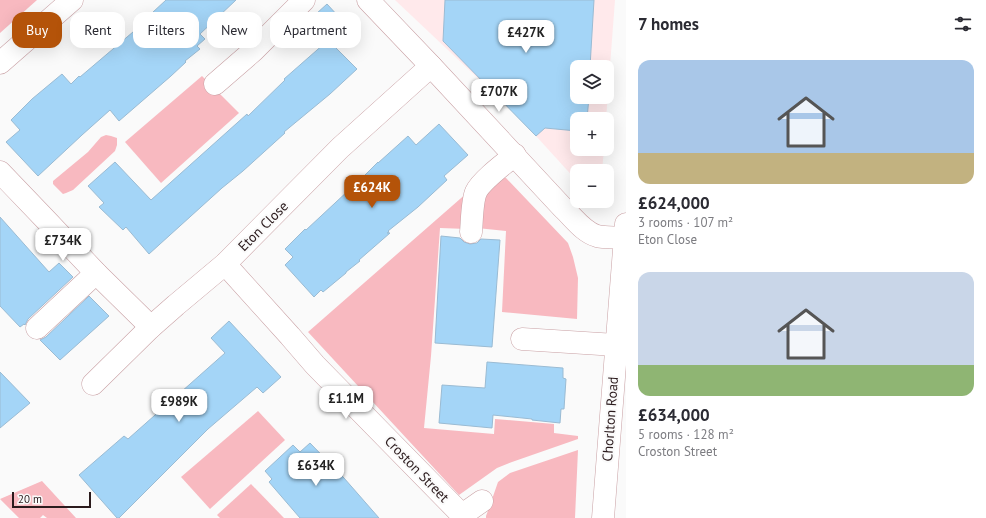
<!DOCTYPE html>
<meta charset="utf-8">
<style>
body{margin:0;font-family:"PT Sans",sans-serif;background:#f7f7f7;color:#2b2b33;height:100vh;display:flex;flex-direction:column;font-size:15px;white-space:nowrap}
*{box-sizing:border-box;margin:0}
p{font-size:13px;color:#7c7c81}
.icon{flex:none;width:22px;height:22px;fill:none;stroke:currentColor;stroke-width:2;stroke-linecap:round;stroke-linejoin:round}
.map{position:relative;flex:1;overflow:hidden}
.side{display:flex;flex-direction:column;background:#fff;width:360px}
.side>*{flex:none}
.hud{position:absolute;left:12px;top:12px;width:380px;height:36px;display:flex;gap:8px}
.controls{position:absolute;left:570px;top:60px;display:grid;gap:8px}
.controls a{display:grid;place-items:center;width:44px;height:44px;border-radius:8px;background:#fff;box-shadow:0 4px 16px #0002;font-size:20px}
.scale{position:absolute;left:12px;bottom:10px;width:79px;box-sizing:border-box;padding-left:4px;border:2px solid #2b1b1d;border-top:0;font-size:11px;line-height:14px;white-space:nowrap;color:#2b1b1d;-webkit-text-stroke:3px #fafafa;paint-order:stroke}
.price{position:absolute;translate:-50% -34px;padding:0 9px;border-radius:8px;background:#fff;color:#222;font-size:13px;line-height:26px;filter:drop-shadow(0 1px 2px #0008)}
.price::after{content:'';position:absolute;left:50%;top:24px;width:12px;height:9px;margin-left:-6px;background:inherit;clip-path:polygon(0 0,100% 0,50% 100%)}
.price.selected{background:#b45309;color:#fff}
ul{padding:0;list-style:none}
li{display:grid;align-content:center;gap:8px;height:212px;padding:0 12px}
li span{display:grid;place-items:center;height:124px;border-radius:12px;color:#555}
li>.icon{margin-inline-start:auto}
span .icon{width:72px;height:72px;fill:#fffc;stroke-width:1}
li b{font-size:17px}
h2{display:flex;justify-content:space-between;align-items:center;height:48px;padding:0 12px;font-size:17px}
.pill{padding:0 14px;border-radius:12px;background:#fff;box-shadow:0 4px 16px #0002;font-size:14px;line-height:36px}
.pill.selected{background:#b45309;color:#fff}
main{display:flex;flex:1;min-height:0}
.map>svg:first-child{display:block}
.built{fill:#ffe9eb;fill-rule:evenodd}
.green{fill:#f8b9c0}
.building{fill:#a4d5f7;stroke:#9abbd3}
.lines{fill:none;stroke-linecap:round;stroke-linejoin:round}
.minor-casing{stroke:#c9a0a4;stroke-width:23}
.major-casing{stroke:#c9a0a4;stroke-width:23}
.minor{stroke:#fff;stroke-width:22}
.major{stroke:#fff;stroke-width:22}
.labels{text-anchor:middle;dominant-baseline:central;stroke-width:4;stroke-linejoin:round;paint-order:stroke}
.street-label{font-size:14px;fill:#2b1b1d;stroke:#fafafa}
</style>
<main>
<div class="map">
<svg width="626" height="518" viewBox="0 0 626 518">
<rect width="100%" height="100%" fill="#fafafa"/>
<path class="built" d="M395 0H615L606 119H577V149H604L602 171H577V181L536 136 502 101ZM577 67H607V97H577Z"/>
<g class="green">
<polygon points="0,0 37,0 0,33"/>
<polygon points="202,76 239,113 161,183 125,142"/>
<polygon points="106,135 111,136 117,138 117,145 115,151 73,190 66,193 63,194 53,184 53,181 88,152 101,137"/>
<polygon points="498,175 506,178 568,243 573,257 578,278 577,319 502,312 506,231 477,228 480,198"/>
<polygon points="468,192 467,229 440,228 431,356 424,428 494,434 495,419 554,424 554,433 578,436 578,439 512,462 497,468 459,495 308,332"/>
<polygon points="258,411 285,440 210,509 181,477"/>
<polygon points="578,450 575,518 486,518 486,516 489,508 498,482 510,473"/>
<polygon points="42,481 76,518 47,518 43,515 40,518 19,518 0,499"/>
<polygon points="251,484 284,518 220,518 217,515"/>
</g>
<g class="building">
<polygon points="166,0 236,0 200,34 205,39 197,46 200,49 185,61 186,62 171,76 119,121 110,110 82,135 38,176 6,142 20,130 11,120 32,99 62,74 71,84 79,76 80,77 140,26 139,25"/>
<polygon points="445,0 594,0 590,67 577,67 577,97 589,97 587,119 577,119 577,131 545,128 536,136 443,41"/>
<polygon points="327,4 351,30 333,45 357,69 330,94 284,132 285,133 243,171 222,188 149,254 126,227 123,230 99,207 104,203 88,186 115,162 151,200 237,123 247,114 248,116 285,80 284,79 325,43 306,23"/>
<polygon points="439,124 468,155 444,176 447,180 418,207 388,231 389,232 387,233 390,233 359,260 360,261 346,272 346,273 323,292 321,290 314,297 285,265 293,257 285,249 305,229 306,230 364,176 378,162 378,163 408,136 416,145"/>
<polygon points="0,217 49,272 59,263 73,277 28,319 25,325 24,324 20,327 0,306"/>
<polygon points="441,236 460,238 464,242 470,244 477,243 481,239 500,240 492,347 435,343"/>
<polygon points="89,296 109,316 60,360 40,340 46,337"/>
<polygon points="229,321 281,377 263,393 257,387 208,429 119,518 117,518 79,475 124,436 128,439 225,353 211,338"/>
<polygon points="487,362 563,368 563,378 566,379 564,409 561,409 560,423 532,420 532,419 493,415 492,428 439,423 442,385 485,388"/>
<polygon points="0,372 30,403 0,428"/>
<polygon points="310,443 344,478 379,518 300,518 269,482 272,479 265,471 293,445 300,452"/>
</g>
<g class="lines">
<g class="minor-casing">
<g id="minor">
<path d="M368 0 431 66 563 208C573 217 583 232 597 236 605 238 616 237 625 238"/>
<polyline points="0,63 72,0"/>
<polyline points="215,84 253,51 304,0"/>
<polyline points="0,172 46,220 96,273 151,327"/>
<path d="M471 232C472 221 472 201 476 192 481 181 505 163 515 155"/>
<polyline points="225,264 290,336 315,365 462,515 482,501"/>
<polyline points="37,328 96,273"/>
<polyline points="522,339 616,345"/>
<polyline points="93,384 151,327 176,305 225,264 340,148 431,66"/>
</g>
</g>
<g class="major-casing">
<polyline id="major" points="603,518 626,224"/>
</g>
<use href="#minor" class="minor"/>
<use href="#major" class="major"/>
</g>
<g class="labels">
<g class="street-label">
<text transform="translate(263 226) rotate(-45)">Eton Close</text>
<text transform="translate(610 419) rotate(-86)">Chorlton Road</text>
<text transform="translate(417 469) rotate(46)">Croston Street</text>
</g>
</g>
</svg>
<div class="controls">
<a><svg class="icon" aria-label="layers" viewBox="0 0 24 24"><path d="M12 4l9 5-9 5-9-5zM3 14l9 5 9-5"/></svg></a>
<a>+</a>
<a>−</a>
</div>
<div class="scale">20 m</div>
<b class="price" style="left:526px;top:54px">£427K</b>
<b class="price" style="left:499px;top:113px">£707K</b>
<b class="price selected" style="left:372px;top:209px">£624K</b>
<b class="price" style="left:63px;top:262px">£734K</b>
<b class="price" style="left:346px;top:420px">£1.1M</b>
<b class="price" style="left:179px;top:423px">£989K</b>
<b class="price" style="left:316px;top:487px">£634K</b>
<div class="hud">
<a class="pill selected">Buy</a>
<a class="pill">Rent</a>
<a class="pill">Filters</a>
<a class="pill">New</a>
<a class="pill">Apartment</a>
</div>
</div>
<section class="side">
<h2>7 homes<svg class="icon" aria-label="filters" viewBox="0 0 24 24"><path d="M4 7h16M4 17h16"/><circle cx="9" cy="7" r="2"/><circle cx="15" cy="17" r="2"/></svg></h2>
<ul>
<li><span style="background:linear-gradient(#a9c7e8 75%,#c2b280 0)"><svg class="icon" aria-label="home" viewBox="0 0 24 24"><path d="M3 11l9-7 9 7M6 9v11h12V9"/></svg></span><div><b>£624,000</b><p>3 rooms · 107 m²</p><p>Eton Close</p></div></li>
<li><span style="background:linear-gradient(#c9d6e8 75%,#8fb573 0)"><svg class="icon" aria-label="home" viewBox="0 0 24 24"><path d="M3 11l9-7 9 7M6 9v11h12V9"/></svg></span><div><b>£634,000</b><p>5 rooms · 128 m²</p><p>Croston Street</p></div></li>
</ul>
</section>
</main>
